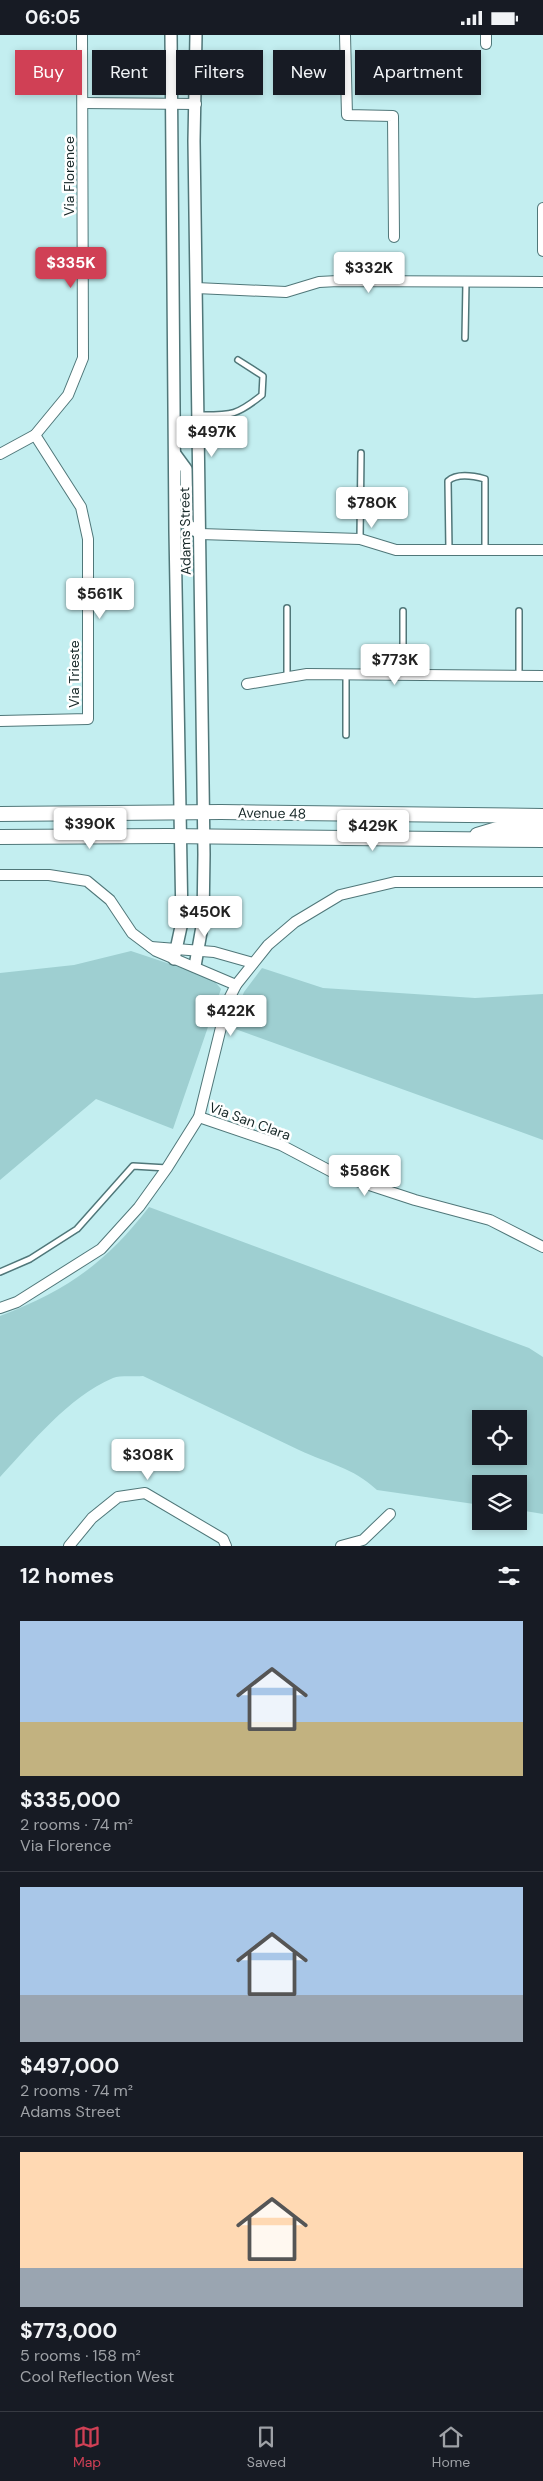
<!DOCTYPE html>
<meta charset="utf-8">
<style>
body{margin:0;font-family:"DM Sans",sans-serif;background:#20242c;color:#f1f3f6;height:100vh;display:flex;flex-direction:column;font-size:19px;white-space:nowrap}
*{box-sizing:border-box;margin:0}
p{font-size:16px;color:#9ea1a6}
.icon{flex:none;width:28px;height:28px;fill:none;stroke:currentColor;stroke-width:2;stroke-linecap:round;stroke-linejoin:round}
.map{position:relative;height:1511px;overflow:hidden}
.sheet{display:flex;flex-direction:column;background:#171b24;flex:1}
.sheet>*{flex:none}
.guide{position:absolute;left:15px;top:15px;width:514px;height:45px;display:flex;gap:10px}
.fabs{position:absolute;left:472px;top:1375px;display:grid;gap:10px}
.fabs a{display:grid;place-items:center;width:55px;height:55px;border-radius:0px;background:#171b24;box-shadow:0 2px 8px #0003;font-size:25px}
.price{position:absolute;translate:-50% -42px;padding:0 11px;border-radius:5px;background:#fff;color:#222;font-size:16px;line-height:32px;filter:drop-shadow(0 1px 2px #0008)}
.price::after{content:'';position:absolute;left:50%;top:30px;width:15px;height:11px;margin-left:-8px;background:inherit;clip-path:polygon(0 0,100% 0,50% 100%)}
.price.on{background:#d04055;color:#fff}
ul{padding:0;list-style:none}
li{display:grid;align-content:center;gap:10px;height:265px;padding:0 20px}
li+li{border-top:1px solid #363941}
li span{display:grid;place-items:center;height:155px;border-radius:0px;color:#555}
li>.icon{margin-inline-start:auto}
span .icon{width:90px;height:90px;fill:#fffc;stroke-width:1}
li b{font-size:21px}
h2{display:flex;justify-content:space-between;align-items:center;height:60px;padding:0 20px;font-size:21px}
.pill{padding:0 18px;border-radius:0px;background:#171b24;box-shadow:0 2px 8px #0003;font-size:18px;line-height:45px}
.pill.on{background:#d04055;color:#fff}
.status{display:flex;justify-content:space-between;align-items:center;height:35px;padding:0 25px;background:#171b24;direction:ltr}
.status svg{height:14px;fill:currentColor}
.menu{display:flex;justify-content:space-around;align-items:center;height:70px;border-top:1px solid #363941;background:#171b24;font-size:14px;color:#9ea1a6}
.menu a{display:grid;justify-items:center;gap:2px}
.menu .on{color:#d04055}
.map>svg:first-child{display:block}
.green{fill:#9ecfd1;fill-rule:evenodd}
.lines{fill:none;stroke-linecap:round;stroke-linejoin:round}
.service-casing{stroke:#507779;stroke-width:8}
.minor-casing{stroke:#507779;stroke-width:12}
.tertiary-casing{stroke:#507779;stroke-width:14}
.secondary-casing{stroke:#507779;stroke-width:16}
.service{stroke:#fff;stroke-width:5}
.minor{stroke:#fff;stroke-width:10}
.tertiary{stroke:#fff;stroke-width:11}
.secondary{stroke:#fff;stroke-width:14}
.labels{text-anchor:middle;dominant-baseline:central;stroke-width:5;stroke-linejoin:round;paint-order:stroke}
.street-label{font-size:14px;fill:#162727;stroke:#fff}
</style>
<div class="status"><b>06:05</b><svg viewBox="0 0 49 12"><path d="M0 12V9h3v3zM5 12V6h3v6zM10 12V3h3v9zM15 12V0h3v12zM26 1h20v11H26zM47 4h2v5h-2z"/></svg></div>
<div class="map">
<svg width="543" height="1511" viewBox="0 0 543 1511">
<rect width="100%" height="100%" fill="#c3eef0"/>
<g class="green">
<polygon points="131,916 212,943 221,954 173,1094 96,1064 0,1145 0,938 74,930"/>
<polygon points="262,933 323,953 475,963 543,959 543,1105 230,992 244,957"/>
<path d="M149 1172 529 1313 543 1322V1479L519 1475V1449H481V1470L377 1455C352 1432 329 1429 299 1415 247 1390 195 1366 143 1341 134 1342 121 1340 113 1343 67 1363 33 1407 0 1442V1281C66 1256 106 1228 149 1172ZM481 1384H519V1421H481Z"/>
</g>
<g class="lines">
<g class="service-casing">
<g id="service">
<polyline points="465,303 466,247"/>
<path d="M199 380C231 380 236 381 262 360L263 341 238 325"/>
<polyline points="360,504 361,418"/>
<path d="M449 515 448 446C457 438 474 441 485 444V515"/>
<polyline points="287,573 287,642"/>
<polyline points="403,576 403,639"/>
<polyline points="519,576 519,640"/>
<polyline points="346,639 346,700"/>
<polyline points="0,1237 30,1224 77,1194 133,1131 167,1133"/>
</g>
</g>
<g class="minor-casing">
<g id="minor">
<polyline points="345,0 347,80 393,81 394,202"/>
<polyline points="486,0 486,9"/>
<polyline points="83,68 196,69"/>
<polyline points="543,216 543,173"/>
<polyline points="196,253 286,257 319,247 338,246 543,247"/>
<polyline points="0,419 35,400 68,360 83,323 82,0"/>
<polyline points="200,499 360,504 396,515 543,515"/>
<polyline points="247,649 307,639 543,641"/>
<polyline points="0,686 88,684 88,504 81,472 35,400"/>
<polyline points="0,840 49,840 87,846 110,865 132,898 156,916 236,950"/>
<polyline points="151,912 214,917 253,928"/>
<polyline points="199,1082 281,1110 336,1139 415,1165 490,1185 543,1212"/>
<polyline points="0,1273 17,1267 101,1214 139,1172 167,1133 199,1082 227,968 236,950 268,910 295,887 340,860 395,847 543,847"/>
<polyline points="69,1511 92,1483 118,1462 145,1458 223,1504 226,1511"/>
<polyline points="341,1511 363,1505 390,1479"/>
</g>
</g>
<g class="tertiary-casing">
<g id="tertiary">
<polyline points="171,0 175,496 182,887 174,924"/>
<polyline points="175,419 186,434 187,489 200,499"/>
<polyline points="195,931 203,886 204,819 194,106 196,0"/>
</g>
</g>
<g class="secondary-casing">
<g id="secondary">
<polyline points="0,779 221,777 543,781"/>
<polyline points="477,800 497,794 543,794"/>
<polyline points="0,802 167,801 543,805"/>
</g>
</g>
<use href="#service" class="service"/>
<use href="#minor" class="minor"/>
<use href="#tertiary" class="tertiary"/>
<use href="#secondary" class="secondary"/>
</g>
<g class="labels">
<g class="street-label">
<text transform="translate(69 141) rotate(-90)">Via Florence</text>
<text transform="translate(185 496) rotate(-91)">Adams Street</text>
<text transform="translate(74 639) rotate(-90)">Via Trieste</text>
<text transform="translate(272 778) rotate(1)">Avenue 48</text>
<text transform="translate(250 1086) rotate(20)">Via San Clara</text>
</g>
</g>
</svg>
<div class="fabs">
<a><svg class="icon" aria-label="locate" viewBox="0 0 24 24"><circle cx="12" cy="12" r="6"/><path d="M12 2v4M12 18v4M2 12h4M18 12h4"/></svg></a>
<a><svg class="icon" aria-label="layers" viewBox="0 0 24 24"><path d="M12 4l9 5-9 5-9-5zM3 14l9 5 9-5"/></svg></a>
</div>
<b class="price on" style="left:71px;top:254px">$335K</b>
<b class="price" style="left:369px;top:259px">$332K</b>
<b class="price" style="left:212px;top:423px">$497K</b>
<b class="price" style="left:372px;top:494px">$780K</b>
<b class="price" style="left:100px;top:585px">$561K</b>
<b class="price" style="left:395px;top:651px">$773K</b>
<b class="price" style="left:90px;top:815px">$390K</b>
<b class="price" style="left:373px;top:817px">$429K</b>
<b class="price" style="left:205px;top:903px">$450K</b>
<b class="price" style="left:231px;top:1002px">$422K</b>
<b class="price" style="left:365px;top:1162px">$586K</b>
<b class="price" style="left:148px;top:1446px">$308K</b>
<div class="guide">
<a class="pill on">Buy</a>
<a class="pill">Rent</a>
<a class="pill">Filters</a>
<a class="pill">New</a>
<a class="pill">Apartment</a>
</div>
</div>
<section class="sheet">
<h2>12 homes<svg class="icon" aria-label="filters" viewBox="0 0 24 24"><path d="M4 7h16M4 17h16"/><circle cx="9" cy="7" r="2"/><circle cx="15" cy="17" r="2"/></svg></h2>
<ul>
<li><span style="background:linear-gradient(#a9c7e8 65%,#c2b280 0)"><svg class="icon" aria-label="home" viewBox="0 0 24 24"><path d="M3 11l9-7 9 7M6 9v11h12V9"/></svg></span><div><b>$335,000</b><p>2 rooms · 74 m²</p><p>Via Florence</p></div></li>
<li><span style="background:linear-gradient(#a9c7e8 70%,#9aa5b1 0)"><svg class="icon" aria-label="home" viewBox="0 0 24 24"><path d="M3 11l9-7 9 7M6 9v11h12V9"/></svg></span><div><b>$497,000</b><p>2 rooms · 74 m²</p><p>Adams Street</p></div></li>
<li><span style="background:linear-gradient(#ffd9b3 75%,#9aa5b1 0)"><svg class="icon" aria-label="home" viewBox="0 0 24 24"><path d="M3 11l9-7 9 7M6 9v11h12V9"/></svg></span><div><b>$773,000</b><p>5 rooms · 158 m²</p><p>Cool Reflection West</p></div></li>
</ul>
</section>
<nav class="menu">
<a class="on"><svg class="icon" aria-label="map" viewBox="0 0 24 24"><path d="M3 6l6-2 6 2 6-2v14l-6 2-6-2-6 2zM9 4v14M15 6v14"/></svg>Map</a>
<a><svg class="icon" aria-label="saved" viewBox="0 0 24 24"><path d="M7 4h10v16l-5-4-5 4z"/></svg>Saved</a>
<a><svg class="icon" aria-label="home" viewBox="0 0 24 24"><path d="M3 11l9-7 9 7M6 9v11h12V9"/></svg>Home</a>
</nav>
